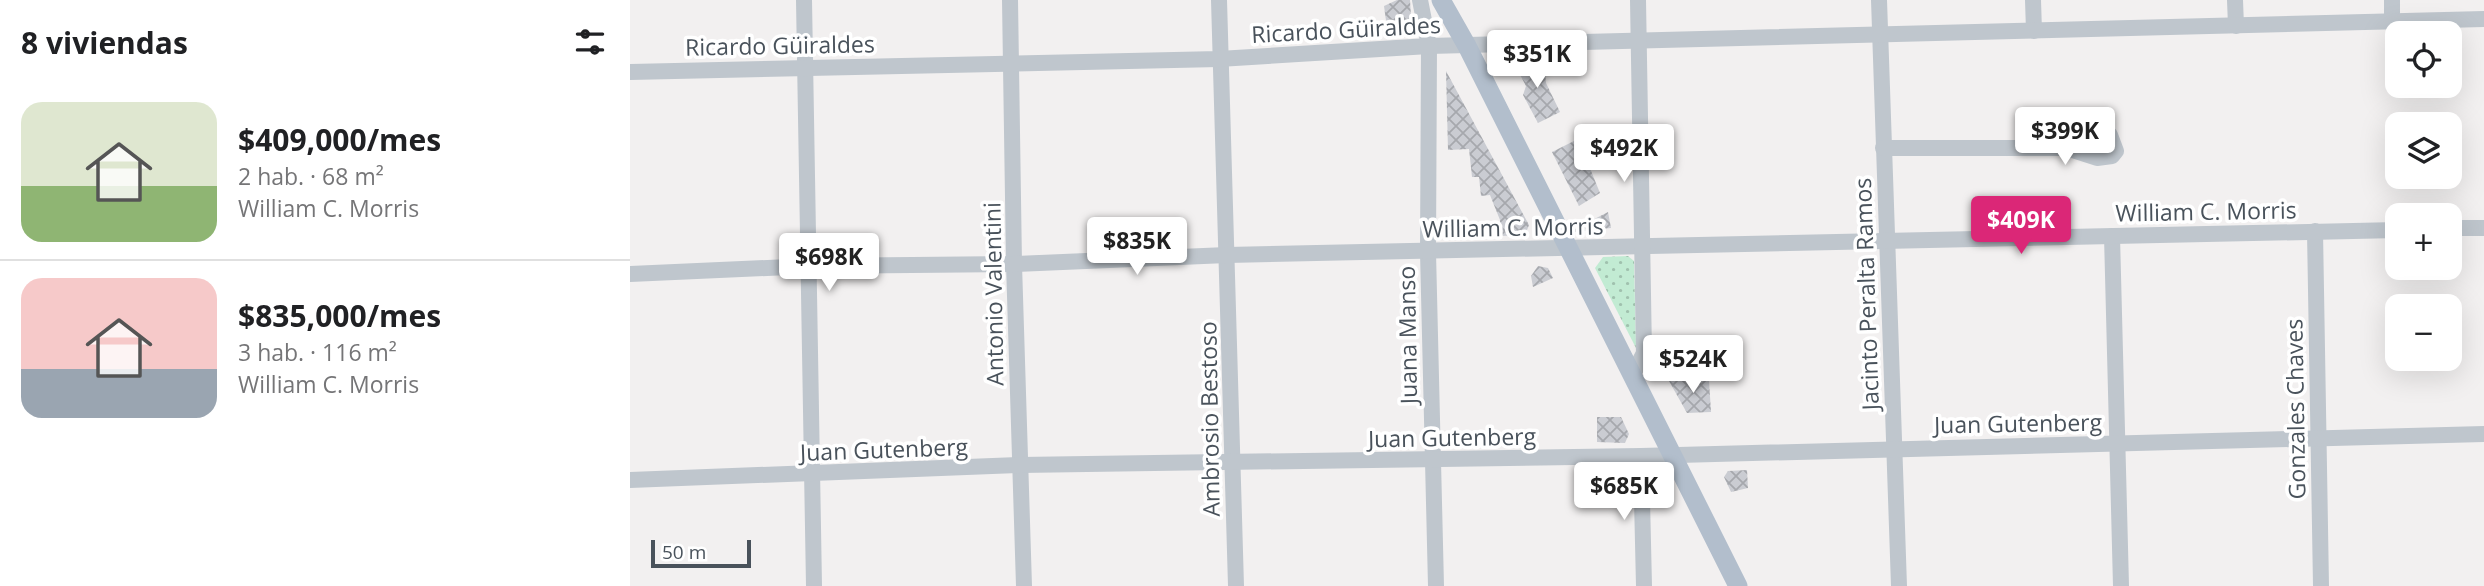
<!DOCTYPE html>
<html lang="es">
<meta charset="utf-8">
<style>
body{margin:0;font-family:"Open Sans",sans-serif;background:#f2f2f2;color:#202124;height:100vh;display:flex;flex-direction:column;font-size:26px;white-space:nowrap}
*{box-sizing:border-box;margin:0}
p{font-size:23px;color:#757577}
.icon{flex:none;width:38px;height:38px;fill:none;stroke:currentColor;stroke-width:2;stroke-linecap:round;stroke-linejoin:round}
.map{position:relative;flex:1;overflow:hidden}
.side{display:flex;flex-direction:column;background:#fff;width:630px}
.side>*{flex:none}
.controls{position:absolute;left:1755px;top:21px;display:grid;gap:14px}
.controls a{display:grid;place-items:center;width:77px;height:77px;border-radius:14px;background:#fff;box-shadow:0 7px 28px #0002;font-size:35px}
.scale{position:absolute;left:21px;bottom:18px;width:100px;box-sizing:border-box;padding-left:7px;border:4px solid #49525b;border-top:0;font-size:19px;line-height:24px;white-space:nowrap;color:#49525b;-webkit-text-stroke:5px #fff;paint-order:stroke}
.price{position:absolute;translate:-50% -60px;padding:0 16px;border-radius:7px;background:#fff;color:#222;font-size:23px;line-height:46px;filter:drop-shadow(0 2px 4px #0008)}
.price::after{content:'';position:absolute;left:50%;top:42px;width:21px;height:16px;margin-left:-10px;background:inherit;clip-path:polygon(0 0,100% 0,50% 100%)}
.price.on{background:#db2777;color:#fff}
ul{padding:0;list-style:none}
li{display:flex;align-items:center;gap:21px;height:175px;padding:0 21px}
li+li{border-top:2px solid #e0e0e0}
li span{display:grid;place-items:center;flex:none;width:196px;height:140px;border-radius:21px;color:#555}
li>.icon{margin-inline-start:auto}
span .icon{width:84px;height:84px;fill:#fffc;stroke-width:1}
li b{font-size:30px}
h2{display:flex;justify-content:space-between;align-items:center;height:84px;padding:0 21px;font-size:30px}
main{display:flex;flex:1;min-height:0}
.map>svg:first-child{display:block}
.park{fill:url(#park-dots)}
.building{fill:url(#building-cross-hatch)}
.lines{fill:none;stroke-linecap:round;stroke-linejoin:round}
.minor{stroke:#bfc6cd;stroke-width:16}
.major{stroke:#b2becc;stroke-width:19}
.labels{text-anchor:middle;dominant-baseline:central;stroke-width:7;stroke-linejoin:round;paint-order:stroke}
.street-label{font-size:23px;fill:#49525b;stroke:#fff}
</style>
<main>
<section class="side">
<h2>8 viviendas<svg class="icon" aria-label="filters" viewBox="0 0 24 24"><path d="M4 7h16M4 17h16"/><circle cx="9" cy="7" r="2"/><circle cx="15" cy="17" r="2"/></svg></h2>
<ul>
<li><span style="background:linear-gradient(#dfe7d0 60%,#8fb573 0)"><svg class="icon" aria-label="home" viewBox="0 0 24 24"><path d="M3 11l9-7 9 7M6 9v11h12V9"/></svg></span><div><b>$409,000/mes</b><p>2 hab. · 68 m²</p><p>William C. Morris</p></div></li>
<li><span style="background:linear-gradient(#f6c9c9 65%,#9aa5b1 0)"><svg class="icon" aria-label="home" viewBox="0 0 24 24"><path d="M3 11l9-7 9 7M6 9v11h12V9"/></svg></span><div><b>$835,000/mes</b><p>3 hab. · 116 m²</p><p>William C. Morris</p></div></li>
</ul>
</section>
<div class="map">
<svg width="1854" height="586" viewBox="0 0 1854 586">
<defs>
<pattern id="park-dots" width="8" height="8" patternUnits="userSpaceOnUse" patternTransform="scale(1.75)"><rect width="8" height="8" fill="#c2ebd3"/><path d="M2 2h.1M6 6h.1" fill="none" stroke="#a0c1ae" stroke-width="1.8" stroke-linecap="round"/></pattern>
<pattern id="building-cross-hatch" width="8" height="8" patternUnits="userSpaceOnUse" patternTransform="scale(1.75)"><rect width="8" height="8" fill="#caccd2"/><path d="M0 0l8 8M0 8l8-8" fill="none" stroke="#a6a8ad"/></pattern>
</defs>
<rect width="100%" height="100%" fill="#f2f0f0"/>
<polygon class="park" points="998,256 1004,261 1006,348 965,268 973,257"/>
<g class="building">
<polygon points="767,0 780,0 782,31 777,36 758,35 754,6"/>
<polygon points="914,60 916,83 930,112 908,123 893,95 896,86 886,67 890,62"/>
<polygon points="816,71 899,225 895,235 870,236 870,220 860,195 851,196 849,177 842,177 839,149 818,150"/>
<polygon points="948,139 970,193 949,206 922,152"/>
<polygon points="978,212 981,228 944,232 943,230"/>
<polygon points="908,266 918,268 923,278 903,287 901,276"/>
<polygon points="1039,381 1079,381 1081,412 1057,413"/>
<polygon points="967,417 991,417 999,434 995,443 967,442"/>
<polygon points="1117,470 1118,488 1101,492 1094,477 1098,471"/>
</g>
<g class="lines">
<g class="minor">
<polyline points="174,0 184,586"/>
<polyline points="380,0 384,264 394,586"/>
<polyline points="589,0 606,586"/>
<polyline points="790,0 799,46 798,252 806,586"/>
<polyline points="1249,0 1269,586"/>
<polyline points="1403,0 1404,31"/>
<polyline points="1605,0 1606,26"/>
<polyline points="1762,0 1762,22"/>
<polyline points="0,72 589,59 799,46 1854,19"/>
<polyline points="1253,148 1436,148 1467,158 1482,156 1486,151 1480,135 1462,135 1436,148"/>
<polyline points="1820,228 1854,228"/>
<polyline points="1685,231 1691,586"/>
<polyline points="1482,236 1491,586"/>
<polyline points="0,274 180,266 384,264 597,255 1768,230"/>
<polyline points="1003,374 1014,353 1008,0"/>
<polyline points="1011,456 1014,586"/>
<polyline points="0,480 390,465 1011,456 1854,434"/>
</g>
<polyline class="major" points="811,0 837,46 1108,586"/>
</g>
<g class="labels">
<g class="street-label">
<text transform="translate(716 29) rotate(-3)">Ricardo Güiraldes</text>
<text transform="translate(150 45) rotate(-1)">Ricardo Güiraldes</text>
<text transform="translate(1576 211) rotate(-1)">William C. Morris</text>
<text transform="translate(883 227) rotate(-1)">William C. Morris</text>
<text transform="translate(363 294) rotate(-91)">Antonio Valentini</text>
<text transform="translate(1236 294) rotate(-92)">Jacinto Peralta Ramos</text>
<text transform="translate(777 335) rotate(-91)">Juana Manso</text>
<text transform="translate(1665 409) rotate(-91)">Gonzales Chaves</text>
<text transform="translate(579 419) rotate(-91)">Ambrosio Bestoso</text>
<text transform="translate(1388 423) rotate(-1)">Juan Gutenberg</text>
<text transform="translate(822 437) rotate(-1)">Juan Gutenberg</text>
<text transform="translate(254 449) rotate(-2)">Juan Gutenberg</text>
</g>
</g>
</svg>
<div class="controls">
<a><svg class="icon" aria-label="locate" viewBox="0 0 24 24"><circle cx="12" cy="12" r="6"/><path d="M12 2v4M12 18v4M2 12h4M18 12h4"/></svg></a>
<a><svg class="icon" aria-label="layers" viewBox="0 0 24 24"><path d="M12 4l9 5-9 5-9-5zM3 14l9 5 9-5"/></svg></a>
<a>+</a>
<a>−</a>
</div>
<div class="scale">50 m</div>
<b class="price" style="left:907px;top:90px">$351K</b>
<b class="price" style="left:1435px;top:167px">$399K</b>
<b class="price" style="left:994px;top:184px">$492K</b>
<b class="price on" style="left:1391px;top:256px">$409K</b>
<b class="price" style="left:507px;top:277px">$835K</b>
<b class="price" style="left:199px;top:293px">$698K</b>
<b class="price" style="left:1063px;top:395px">$524K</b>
<b class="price" style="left:994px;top:522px">$685K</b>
</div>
</main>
